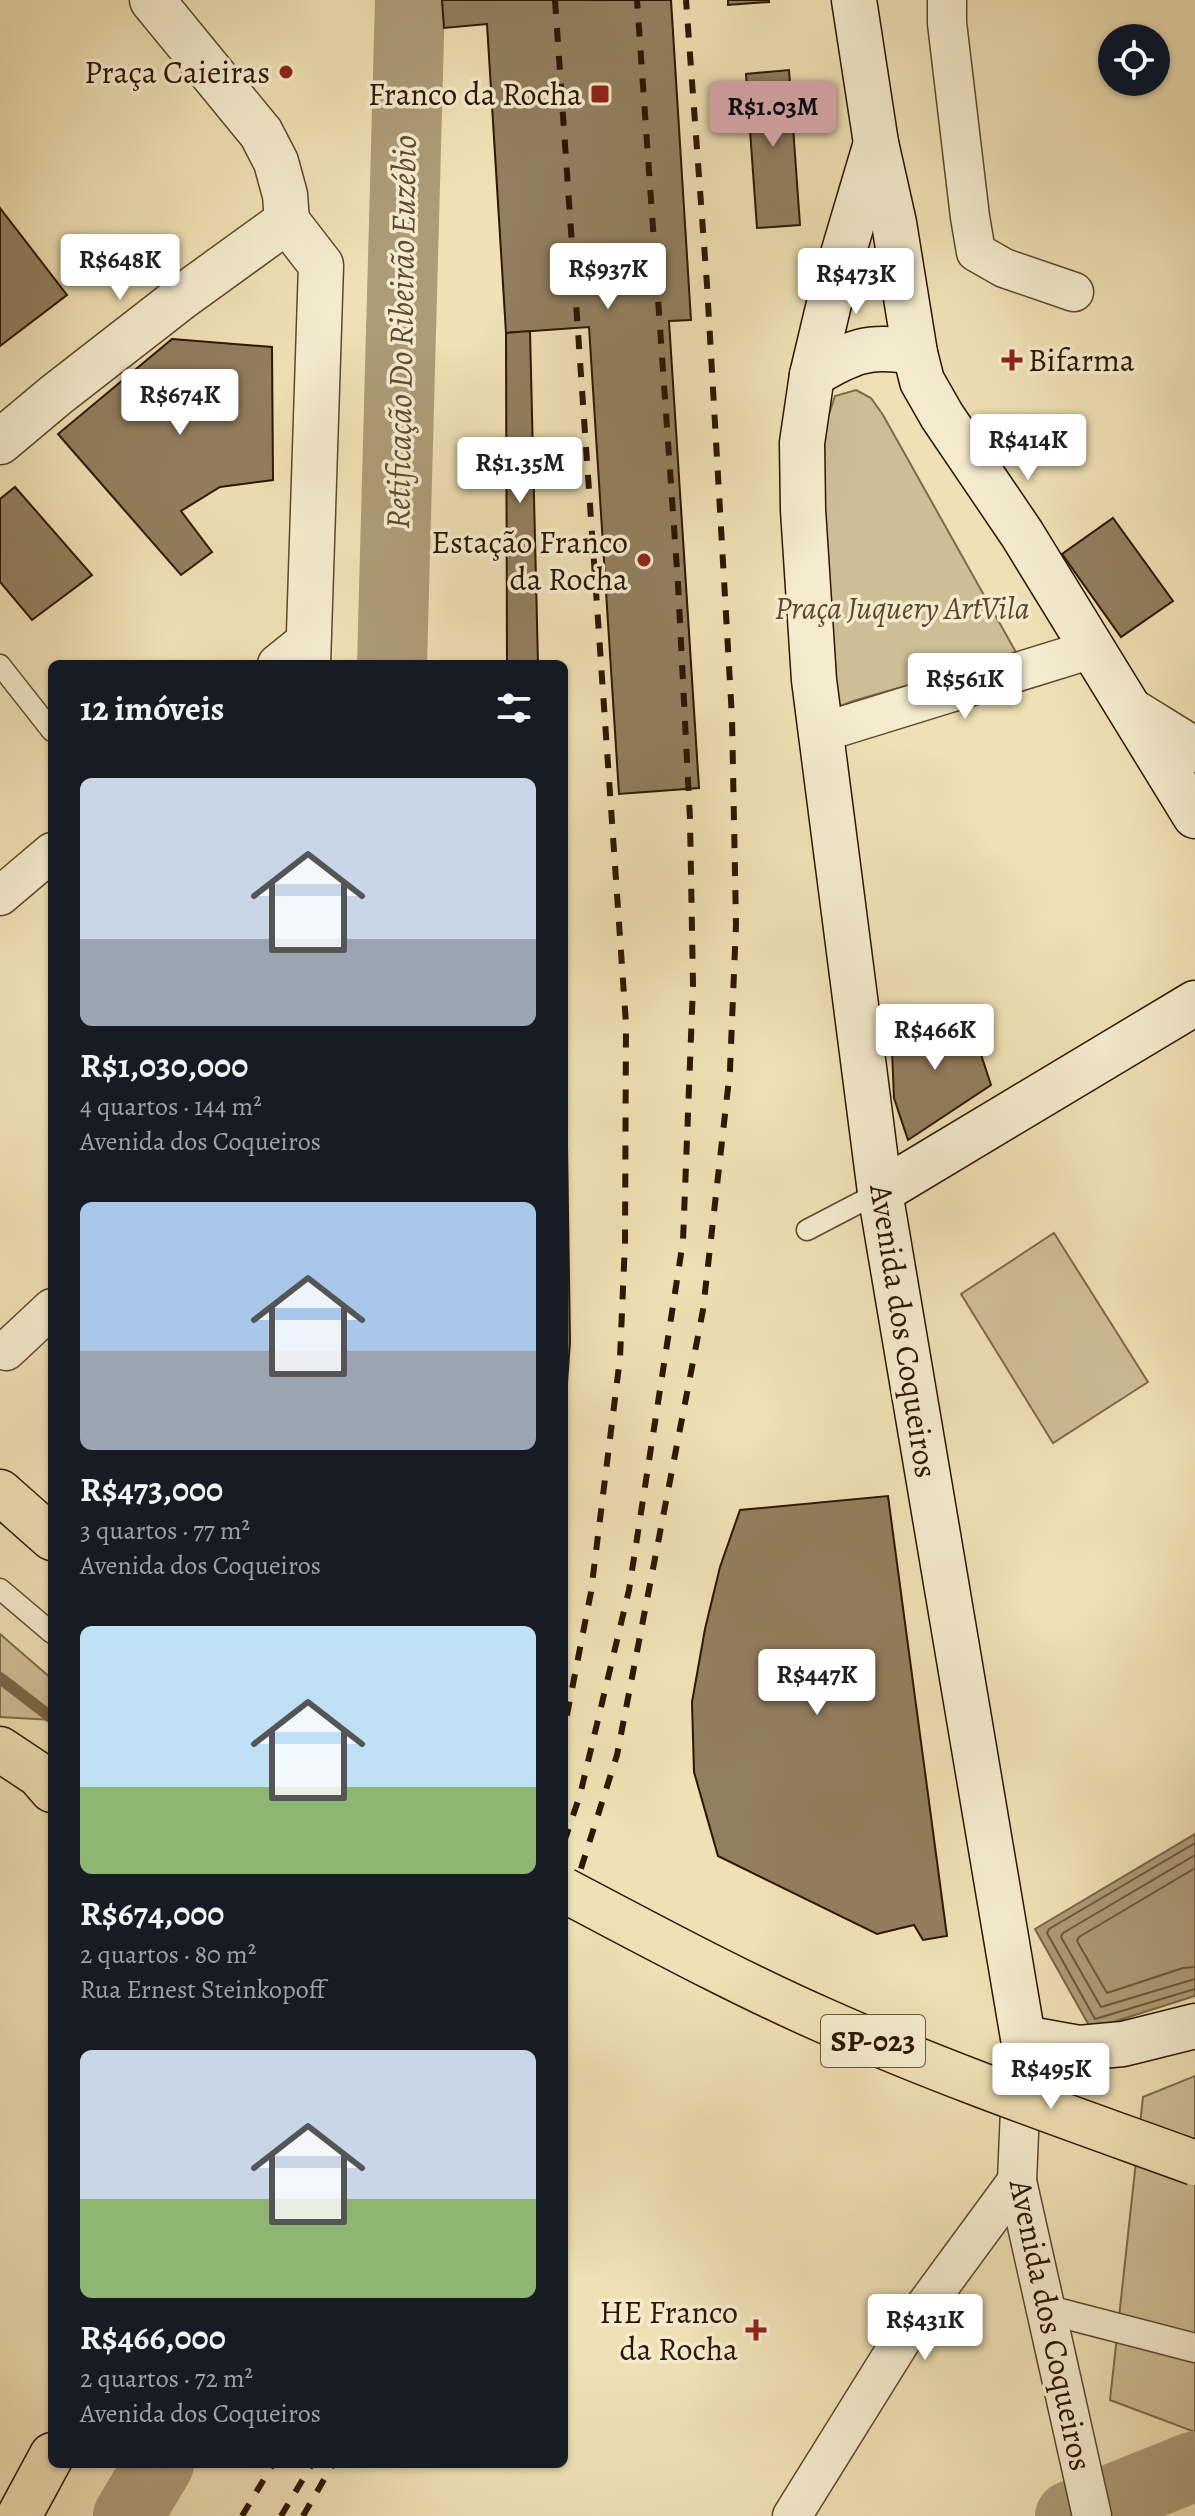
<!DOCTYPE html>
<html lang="pt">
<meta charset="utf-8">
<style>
body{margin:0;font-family:Alegreya,serif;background:#242831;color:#f1f3f6;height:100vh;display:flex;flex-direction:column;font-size:30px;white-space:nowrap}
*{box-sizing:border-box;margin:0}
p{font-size:26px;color:#9ea1a6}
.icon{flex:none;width:44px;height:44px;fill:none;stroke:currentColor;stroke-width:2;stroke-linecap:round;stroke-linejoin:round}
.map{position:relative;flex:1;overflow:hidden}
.sheet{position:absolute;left:48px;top:660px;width:520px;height:1808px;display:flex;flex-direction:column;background:#171b24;border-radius:12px;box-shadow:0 2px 6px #0004}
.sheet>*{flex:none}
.controls{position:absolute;left:1098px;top:24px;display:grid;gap:16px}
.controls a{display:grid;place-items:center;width:72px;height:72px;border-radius:50%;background:#171b24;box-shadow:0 2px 6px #0004;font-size:40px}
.price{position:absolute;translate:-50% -68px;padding:0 18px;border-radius:8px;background:#fff;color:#222;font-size:26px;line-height:52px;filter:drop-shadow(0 2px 4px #0008)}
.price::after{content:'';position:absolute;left:50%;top:48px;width:24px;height:18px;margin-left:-12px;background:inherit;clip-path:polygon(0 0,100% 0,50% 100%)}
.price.active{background:#c59692;color:#111}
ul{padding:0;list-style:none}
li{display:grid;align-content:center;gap:16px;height:424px;padding:0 32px}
li span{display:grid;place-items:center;height:248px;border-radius:12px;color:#555}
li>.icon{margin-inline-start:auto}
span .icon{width:144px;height:144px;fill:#fffc;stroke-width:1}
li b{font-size:34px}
h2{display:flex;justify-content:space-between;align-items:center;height:96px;padding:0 32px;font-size:34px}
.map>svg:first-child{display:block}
.green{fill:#cebe96;stroke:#7e6a4c;stroke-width:2}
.water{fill:#ad9c78;stroke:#7a6648;stroke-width:2}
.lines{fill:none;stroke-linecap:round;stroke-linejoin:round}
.shore{stroke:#6d583c;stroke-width:2}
.stream{stroke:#7a6648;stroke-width:12}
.river{stroke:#ad9c78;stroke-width:70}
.building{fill:#927f5f;stroke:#2d1501;stroke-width:2}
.service-casing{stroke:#5e482e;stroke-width:23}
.pedestrian-casing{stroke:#5e482e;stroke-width:31}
.minor-casing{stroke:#5e482e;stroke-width:41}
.tertiary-casing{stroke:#5e482e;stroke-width:47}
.secondary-casing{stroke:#2d1501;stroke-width:47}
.primary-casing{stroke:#2d1501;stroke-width:47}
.service{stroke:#f5eccf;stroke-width:20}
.pedestrian{stroke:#f5eccf;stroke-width:28}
.minor{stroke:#f5eccf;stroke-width:38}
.tertiary{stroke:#f5eccf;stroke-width:44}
.secondary{stroke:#f5eccf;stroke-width:44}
.primary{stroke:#efe1b5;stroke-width:44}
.rail{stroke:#2d1501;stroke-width:6;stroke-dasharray:14 14;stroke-linecap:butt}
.primary-bridge-casing{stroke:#2d1501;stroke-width:47;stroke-linecap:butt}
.primary-bridge{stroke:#efe1b5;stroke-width:44}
.poi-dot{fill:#8f2418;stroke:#f5eccf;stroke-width:3}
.labels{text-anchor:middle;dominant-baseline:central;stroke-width:7;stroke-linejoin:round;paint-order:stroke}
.shield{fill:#f5eccf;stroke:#69563f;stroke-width:2}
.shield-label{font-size:30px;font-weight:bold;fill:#2d1501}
.poi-label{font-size:32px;fill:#2d1501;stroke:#f5eccf;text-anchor:end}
.park-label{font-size:32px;font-style:italic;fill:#5d482e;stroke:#f5eccf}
.street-label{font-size:32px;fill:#2d1501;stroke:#f5eccf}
.water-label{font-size:34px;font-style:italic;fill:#604b31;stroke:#f5eccf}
</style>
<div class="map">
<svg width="1195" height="2516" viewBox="0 0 1195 2516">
<rect width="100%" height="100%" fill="#efe1b5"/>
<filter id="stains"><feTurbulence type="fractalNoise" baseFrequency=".0025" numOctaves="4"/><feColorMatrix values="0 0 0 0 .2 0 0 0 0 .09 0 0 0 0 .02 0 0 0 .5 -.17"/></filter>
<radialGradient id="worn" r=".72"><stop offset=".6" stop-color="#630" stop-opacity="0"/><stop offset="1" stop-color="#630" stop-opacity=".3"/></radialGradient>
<g class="green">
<polygon points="856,390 871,398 883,415 1017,654 853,701 826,712 824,429 835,396"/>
<polygon points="1054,1233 1148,1382 1053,1443 961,1294"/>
<polygon points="0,1634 52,1679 52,1720 0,1717"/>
<polygon points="1195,2076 1195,2432 1110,2400 1143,2097"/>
</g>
<polygon class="water" points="1195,1834 1195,1996 1091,2029 1035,1929"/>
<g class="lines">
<g class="shore">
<polyline points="1195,1843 1049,1929 1047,1933 1095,2019 1195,1989"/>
<polyline points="1195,1855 1063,1933 1061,1937 1101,2007 1195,1979"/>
<polyline points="1195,1868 1079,1937 1077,1941 1107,1993 1183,1968 1195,1967"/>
</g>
<polyline class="stream" points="0,1678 52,1718"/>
<g class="river">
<polyline points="392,664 410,0"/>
<polyline points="128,2516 159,2464"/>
<polyline points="1070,2516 1195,2466"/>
</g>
</g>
<g class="building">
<polygon points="442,0 671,0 691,320 669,321 699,788 619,794 589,327 506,333 487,24 444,28"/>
<polygon points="728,0 769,0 769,2 728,5"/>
<polygon points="789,70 800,225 757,228 746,74"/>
<polygon points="0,208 67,295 0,346"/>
<polygon points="530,331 538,664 507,664 506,333"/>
<polygon points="172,339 272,347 273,480 220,487 181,511 212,552 181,575 58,434"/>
<polygon points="15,487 92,575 32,620 0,582 0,499"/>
<polygon points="1113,518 1173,601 1121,637 1062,554"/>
<polygon points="564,950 570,1342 564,1424"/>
<polygon points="971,1024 991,1085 908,1140 894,1098 891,1027"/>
<polygon points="888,1496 947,1936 923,1940 914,1925 877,1934 718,1856 694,1772 692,1702 705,1629 720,1567 740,1510"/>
</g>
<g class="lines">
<g class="service-casing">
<g id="service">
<polyline points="0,665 52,731"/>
<polyline points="807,1230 880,1192"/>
<polyline points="0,1589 52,1633"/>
</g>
</g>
<g class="pedestrian-casing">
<polyline id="pedestrian" points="1045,2309 1195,2348"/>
</g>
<g class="minor-casing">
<g id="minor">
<polyline points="947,0 947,23 970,217 976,252 1004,268 1074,292"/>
<polyline points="277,664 308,639"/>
<polyline points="820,733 1092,649"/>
<polyline points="0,896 52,852"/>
<polyline points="6,1351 52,1308"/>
<polyline points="1023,2038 1017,2181 1092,2516"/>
<polyline points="792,2516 909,2328 1017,2181"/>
</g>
</g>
<g class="tertiary-casing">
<g id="tertiary">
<polyline points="152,0 261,133 276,162 285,195 287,221"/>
<polyline points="287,221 321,265 308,664"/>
<polyline points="0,442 56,395 182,297 287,221"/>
<polyline points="1132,711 1195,750"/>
</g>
</g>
<g class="secondary-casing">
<g id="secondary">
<polyline points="854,0 876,143 894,223 915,353 922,381 942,416 1022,534 1195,816"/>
<polyline points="876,143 832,291 812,375 802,443 803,510 814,680 880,1192 1023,2038 1079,2048 1123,2044 1195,2026"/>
<path d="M812 375C850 352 870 343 915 353"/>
<polyline points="880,1192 1195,1003"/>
</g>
</g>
<g class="primary-casing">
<g id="primary">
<polyline points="0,1492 52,1538"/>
<polyline points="0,1749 39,1775 52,1790"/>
<polyline points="19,2516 52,2455"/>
</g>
</g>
<use href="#service" class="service"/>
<use href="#pedestrian" class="pedestrian"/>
<use href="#minor" class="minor"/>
<use href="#tertiary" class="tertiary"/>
<use href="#secondary" class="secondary"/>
<use href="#primary" class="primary"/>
<g class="rail">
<polyline points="555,0 626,1024 625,1242 620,1358 591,1592 564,1730"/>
<polyline points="564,1842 580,1795 629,1590 683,1241 693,986 690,819 678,584 637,0"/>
<polyline points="564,1922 617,1755 703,1310 730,1070 736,924 732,718 707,285 686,0"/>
<polyline points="242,2516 273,2464"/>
<polyline points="281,2516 312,2464"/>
<polyline points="303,2516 333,2464"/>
</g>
<g class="primary-bridge-casing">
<path id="primary-bridge" d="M564 1890C650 1935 736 1982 825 2021 946 2075 1071 2118 1195 2163"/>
</g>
<use href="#primary-bridge" class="primary-bridge"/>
</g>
<g class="poi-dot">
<circle cx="286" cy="72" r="8"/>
<rect x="590" y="84" width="20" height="20" rx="4"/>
<path d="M1008 348h8v8h8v8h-8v8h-8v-8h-8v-8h8z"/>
<circle cx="644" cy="560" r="8"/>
<path d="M752 2318h8v8h8v8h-8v8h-8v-8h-8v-8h8z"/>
</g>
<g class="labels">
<rect class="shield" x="821" y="2015" width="104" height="52" rx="6"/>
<g class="shield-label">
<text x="873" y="2041">SP-023</text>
</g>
<g class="poi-label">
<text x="270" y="72">Praça Caieiras</text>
<text x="582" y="94">Franco da Rocha</text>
<text x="1028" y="360" text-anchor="start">Bifarma</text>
<text x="628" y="542">Estação Franco<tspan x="628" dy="37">da Rocha</tspan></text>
<text x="738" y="2312">HE Franco<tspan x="738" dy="37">da Rocha</tspan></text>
</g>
<g class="park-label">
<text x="902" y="608">Praça Juquery ArtVila</text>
</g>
<g class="street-label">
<text transform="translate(904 1331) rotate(81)">Avenida dos Coqueiros</text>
<text transform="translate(1051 2325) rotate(78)">Avenida dos Coqueiros</text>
</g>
<g class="water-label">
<text transform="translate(401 332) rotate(-89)">Retificação Do Ribeirão Euzébio</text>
</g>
</g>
<rect width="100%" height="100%" filter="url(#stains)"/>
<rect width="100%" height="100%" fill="url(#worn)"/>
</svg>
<div class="controls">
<a><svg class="icon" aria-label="locate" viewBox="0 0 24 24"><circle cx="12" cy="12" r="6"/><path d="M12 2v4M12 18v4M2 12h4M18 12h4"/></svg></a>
</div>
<b class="price active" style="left:773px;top:149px">R$1.03M</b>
<b class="price" style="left:120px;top:302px">R$648K</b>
<b class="price" style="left:608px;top:311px">R$937K</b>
<b class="price" style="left:856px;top:316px">R$473K</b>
<b class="price" style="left:180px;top:437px">R$674K</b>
<b class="price" style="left:1028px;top:482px">R$414K</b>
<b class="price" style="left:520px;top:505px">R$1.35M</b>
<b class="price" style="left:965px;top:721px">R$561K</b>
<b class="price" style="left:935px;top:1072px">R$466K</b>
<b class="price" style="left:817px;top:1717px">R$447K</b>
<b class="price" style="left:1051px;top:2111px">R$495K</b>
<b class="price" style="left:925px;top:2362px">R$431K</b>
<section class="sheet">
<h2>12 imóveis<svg class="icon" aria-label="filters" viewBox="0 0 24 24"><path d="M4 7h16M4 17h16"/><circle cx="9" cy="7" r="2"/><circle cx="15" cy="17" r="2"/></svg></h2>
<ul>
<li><span style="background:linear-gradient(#c9d6e8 65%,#9aa5b1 0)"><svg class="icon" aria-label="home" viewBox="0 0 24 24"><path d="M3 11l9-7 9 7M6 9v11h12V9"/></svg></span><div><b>R$1,030,000</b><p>4 quartos · 144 m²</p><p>Avenida dos Coqueiros</p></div></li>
<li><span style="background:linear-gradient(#a9c7e8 60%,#9aa5b1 0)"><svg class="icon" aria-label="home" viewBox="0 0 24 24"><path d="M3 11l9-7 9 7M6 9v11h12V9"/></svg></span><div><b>R$473,000</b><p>3 quartos · 77 m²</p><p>Avenida dos Coqueiros</p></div></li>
<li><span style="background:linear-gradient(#bfe0f5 65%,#8fb573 0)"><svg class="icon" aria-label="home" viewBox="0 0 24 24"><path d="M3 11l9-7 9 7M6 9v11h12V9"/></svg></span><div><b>R$674,000</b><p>2 quartos · 80 m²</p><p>Rua Ernest Steinkopoff</p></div></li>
<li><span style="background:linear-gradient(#c9d6e8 60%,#8fb573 0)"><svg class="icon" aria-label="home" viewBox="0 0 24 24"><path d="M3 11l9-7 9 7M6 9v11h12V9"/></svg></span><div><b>R$466,000</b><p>2 quartos · 72 m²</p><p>Avenida dos Coqueiros</p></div></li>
</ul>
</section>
</div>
